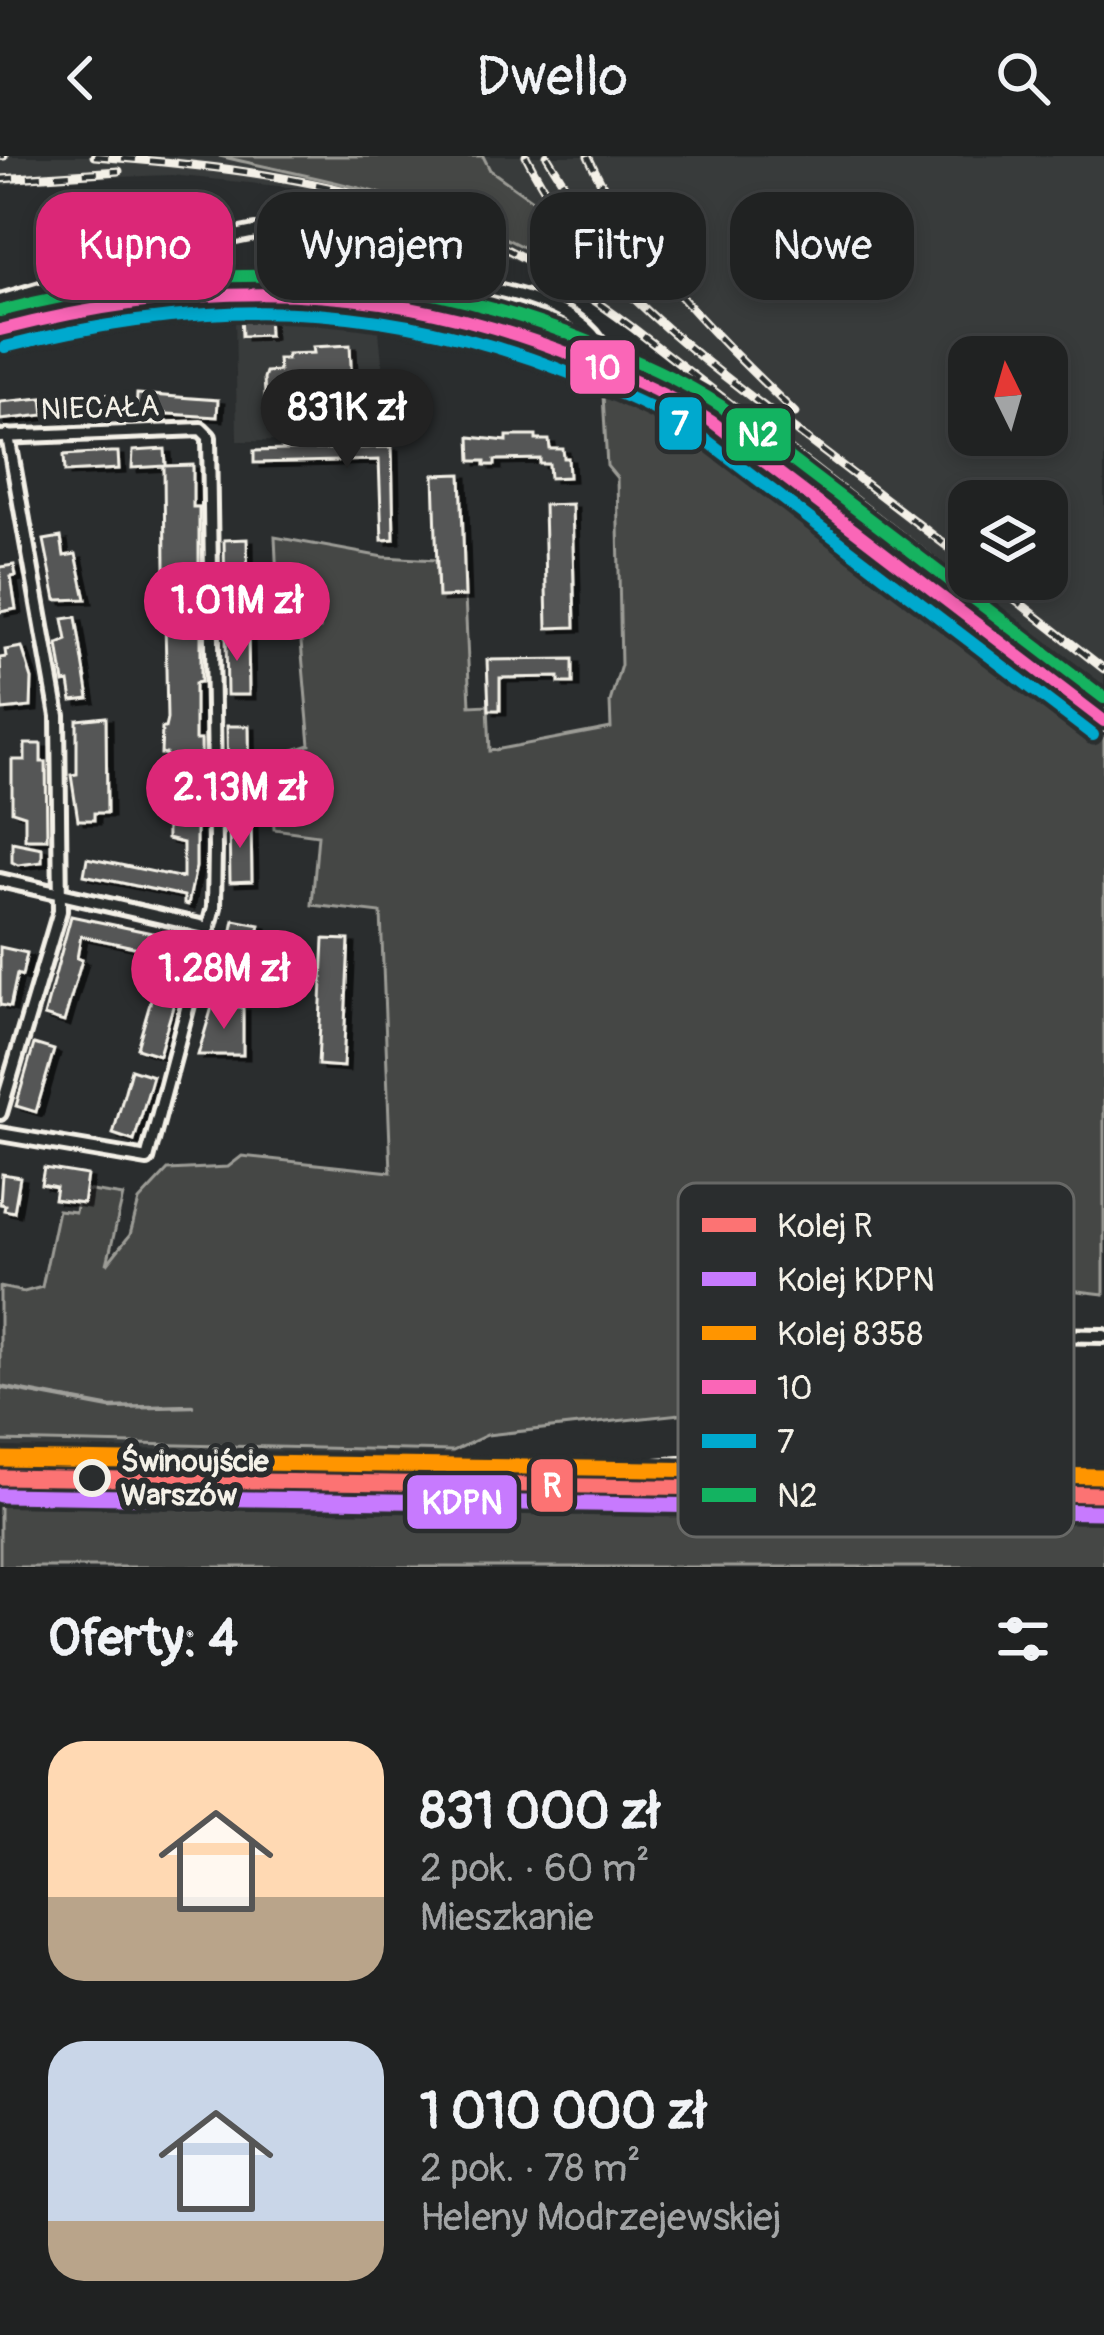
<!DOCTYPE html>
<html lang="pl">
<meta charset="utf-8">
<style>
body{margin:0;font-family:Pangolin,sans-serif;background:#282a2a;color:#f1f3f6;height:100vh;display:flex;flex-direction:column;font-size:45px;white-space:nowrap}
*{box-sizing:border-box;margin:0}
p{font-size:39px;color:#a2a4a5}
.icon{flex:none;width:66px;height:66px;fill:none;stroke:currentColor;stroke-width:2;stroke-linecap:round;stroke-linejoin:round}
.map{position:relative;height:1411px;overflow:hidden}
.panel{display:flex;flex-direction:column;background:#202222;flex:1}
.panel>*{flex:none}
.guide{position:absolute;left:36px;top:36px;width:1032px;height:108px;display:flex;gap:24px}
.needle{width:78px;rotate:355deg}
.tools{position:absolute;left:948px;top:180px;display:grid;gap:24px}
.tools a{display:grid;place-items:center;width:120px;height:120px;border-radius:24px;background:#202222;box-shadow:0 6px 18px #0003,0 0 0 3px #3d3f40;font-size:60px}
.price{position:absolute;translate:-50% -102px;padding:0 27px;border-radius:42px;background:#db2777;color:#fff;font-size:39px;line-height:78px;filter:drop-shadow(0 3px 6px #0008)}
.price::after{content:'';position:absolute;left:50%;top:72px;width:36px;height:27px;margin-left:-18px;background:inherit;clip-path:polygon(0 0,100% 0,50% 100%)}
.price.selected{background:#222;color:#fff}
ul{padding:0;list-style:none}
li{display:flex;align-items:center;gap:36px;height:300px;padding:0 48px}
li span{display:grid;place-items:center;flex:none;width:336px;height:240px;border-radius:36px;color:#555}
li>.icon{margin-inline-start:auto}
span .icon{width:144px;height:144px;fill:#fffc;stroke-width:1}
li b{font-size:51px}
h2{display:flex;justify-content:space-between;align-items:center;height:144px;padding:0 48px;font-size:51px}
.tag{padding:0 42px;border-radius:36px;background:#202222;box-shadow:0 6px 18px #0003,0 0 0 3px #3d3f40;font-size:42px;line-height:108px}
.tag.selected{background:#db2777;color:#fff}
header{display:flex;justify-content:space-between;align-items:center;height:156px;padding:0 48px;background:#202222;font-size:54px;font-weight:600}
.map>svg:first-child{display:block}
.built{fill:#373a3a;fill-rule:evenodd}
.green{fill:#444645;stroke:#9c9c96;stroke-width:3}
.lines{fill:none;stroke-linecap:round;stroke-linejoin:round}
.stream{stroke:#9f9f9a;stroke-width:4.5}
.building{fill:#555756;stroke:#f4f1e8;stroke-width:3;filter:url(#shadow)}
.street-casing{stroke:#f4f1e8;stroke-width:20}
.secondary-casing{stroke:#f4f1e8;stroke-width:24}
.street{stroke:#2a2d2e;stroke-width:10}
.secondary{stroke:#2a2d2e;stroke-width:15}
.rail-casing{stroke:#f4f1e8;stroke-width:9}
.rail{stroke:#2a2d2e;stroke-width:4.5;stroke-dasharray:14;stroke-linecap:butt}
.bus-1-casing{stroke:#2a2d2e;stroke-width:21}
.bus-2-casing{stroke:#2a2d2e;stroke-width:21}
.bus-3-casing{stroke:#2a2d2e;stroke-width:21}
.bus-1{stroke:#fa66b7;stroke-width:12}
.bus-2{stroke:#00a9ce;stroke-width:12}
.bus-3{stroke:#13b361;stroke-width:12}
.rail-1-casing{stroke:#2a2d2e;stroke-width:24}
.rail-2-casing{stroke:#2a2d2e;stroke-width:24}
.rail-3-casing{stroke:#2a2d2e;stroke-width:24}
.rail-1{stroke:#fc7373;stroke-width:15}
.rail-2{stroke:#c77afe;stroke-width:15}
.rail-3{stroke:#ff9500;stroke-width:15}
.stop-dot{fill:#2a2d2e;stroke:#f4f1e8;stroke-width:6}
.labels{text-anchor:middle;dominant-baseline:central;stroke-width:12;stroke-linejoin:round;paint-order:stroke}
.street-label{font-size:30px;fill:#f4f1e8;stroke:#2a2d2e}
.stop-label{font-size:30px;font-weight:bold;fill:#f4f1e8;stroke:#2a2d2e;text-anchor:start}
.key{fill:#2a2d2e;stroke:#676866;stroke-width:3}
.key-label{font-size:33px;fill:#f4f1e8}
.line-badge{stroke:#2a2d2e;stroke-width:4.5}
.badge-label{font-size:33px;text-anchor:middle;font-weight:bold;fill:#fff}
</style>
<header><svg class="icon" aria-label="back" viewBox="0 0 24 24"><path d="M15 5l-7 7 7 7"/></svg>Dwello<svg class="icon" aria-label="search" viewBox="0 0 24 24"><circle cx="10" cy="10" r="6"/><path d="M15 15l6 6"/></svg></header>
<div class="map">
<svg width="1104" height="1411" viewBox="0 0 1104 1411">
<defs>
<filter id="shadow"><feDropShadow dx="6" dy="4" stdDeviation="0" flood-color="#0009"/></filter>
</defs>
<rect width="100%" height="100%" fill="#2a2d2e"/>
<filter id="ink" filterUnits="userSpaceOnUse"><feTurbulence type="fractalNoise" baseFrequency=".00833" numOctaves="2"/><feDisplacementMap in="SourceGraphic" scale="24" xChannelSelector="R" yChannelSelector="G"/><feConvolveMatrix kernelMatrix="1 2 1 2 8 2 1 2 1" color-interpolation-filters="sRGB"/></filter>
<g filter="url(#ink)">
<g class="built">
<path d="M0 0H219L328 21 408 43 483 70 551 107 563 66 489 14 483 0H1104V540L635 177 543 116 407 59 308 33 171 19 42 24 0 30ZM969 201H1047V279H969ZM969 345H1047V423H969Z"/>
<polygon points="336,148 377,155 390,286 237,285 235,158"/>
<polygon points="0,1285 18,1287 453,1295 448,1340 105,1341 0,1338"/>
</g>
<g class="green">
<path d="M219 0H483L490 14 563 66 552 107C443 43 339 28 219 0Z"/>
<polygon points="602,221 656,242 701,269 1076,556 1104,583 1104,1138 1061,1133 996,1106 966,1133 737,1114 707,1146 699,1256 487,1279 453,1295 0,1285 0,1131 24,1136 42,1131 58,1054 75,1056 79,1033 123,1040 107,1108 130,1079 139,1045 168,1014 228,1011 242,1000 391,1016 381,757 312,749 318,679 274,673 271,601 310,589 300,475 320,473 315,421 277,424 275,381 383,401 436,404 438,441 465,440 470,550 488,549 490,595 611,572 610,546 621,509 617,322 607,310"/>
<polygon points="0,1344 1104,1357 1104,1411 0,1411"/>
</g>
<g class="lines">
<polyline class="stream" points="0,1231 111,1252 192,1250"/>
</g>
<g class="building">
<polygon points="268,157 269,179 242,180 241,158"/>
<polygon points="350,189 352,230 366,241 358,249 328,250 328,256 266,257 264,222 266,216 279,215 278,203 287,203 287,198 314,197 313,191"/>
<polygon points="116,238 117,255 63,258 62,241"/>
<polygon points="137,238 218,244 217,261 136,256"/>
<polygon points="42,242 44,259 0,264 0,246"/>
<polygon points="507,280 536,280 536,284 549,284 550,293 563,293 564,302 568,302 569,321 550,322 549,308 540,308 540,303 495,304 495,309 485,309 485,305 471,305 470,281 507,285"/>
<polygon points="392,291 394,383 382,384 379,304 254,307 254,295"/>
<polygon points="165,293 166,310 193,309 193,351 199,351 199,409 194,409 194,464 201,464 201,526 195,527 195,584 201,584 202,665 196,665 196,711 188,749 184,748 184,740 84,719 87,702 183,722 183,687 167,683 166,598 161,598 162,572 165,572 167,563 165,462 178,462 177,412 165,412 164,310 132,312 133,295"/>
<polygon points="111,296 118,296 119,313 65,316 64,299"/>
<polygon points="461,318 465,440 438,441 434,319"/>
<polygon points="572,348 575,471 547,472 544,349"/>
<polygon points="61,381 64,400 76,398 86,443 56,444 44,384"/>
<polygon points="247,383 248,446 225,446 224,384"/>
<polygon points="14,409 16,420 11,421 16,453 0,456 0,411"/>
<polygon points="76,461 89,543 72,545 69,526 64,527 58,488 67,484 63,463"/>
<polygon points="226,477 248,477 249,539 227,539"/>
<polygon points="22,491 32,523 31,551 2,554 0,502 6,501 5,494"/>
<polygon points="573,503 573,527 559,527 559,521 500,522 500,554 489,554 487,504"/>
<polygon points="106,561 107,657 94,657 94,664 78,664 71,619 77,618 77,564"/>
<polygon points="227,570 249,570 250,632 228,632"/>
<polygon points="25,588 41,588 41,606 46,606 47,683 25,683 25,659 12,655 12,604 25,604"/>
<polygon points="229,664 251,664 252,725 230,726"/>
<polygon points="12,686 42,692 42,706 18,709 12,706"/>
<polygon points="71,760 190,785 187,802 81,780 77,802 82,804 64,866 44,860"/>
<polygon points="234,764 260,769 253,801 281,807 276,832 263,829 264,825 223,817"/>
<polygon points="324,783 349,784 343,911 318,909"/>
<polygon points="0,791 27,797 22,820 17,818 10,851 0,849"/>
<polygon points="156,827 178,833 159,899 137,892"/>
<polygon points="212,851 243,851 243,899 198,899"/>
<polygon points="34,888 54,894 36,956 16,950"/>
<polygon points="131,913 153,920 134,985 113,978"/>
<polygon points="44,1012 87,1019 83,1047 54,1043 56,1031 41,1028"/>
<polygon points="2,1018 20,1021 14,1056 4,1054 5,1049 0,1048"/>
</g>
<g class="lines">
<g class="street-casing">
<g id="street">
<path d="M0 145 178 92 255 76C329 125 567 113 602 193L600 209"/>
<polyline points="0,281 201,273 209,281 215,691 214,751 147,1003 0,978"/>
<polyline points="0,724 209,772"/>
<polyline points="0,957 60,755 58,560 8,280"/>
<polyline points="796,1146 949,1154 965,1165 972,1178 1104,1180"/>
</g>
</g>
<g class="secondary-casing">
<path id="secondary" d="M0 174C201 112 419 127 611 214 638 226 667 237 692 253 743 285 790 325 838 361 927 428 1016 496 1104 565"/>
</g>
<use href="#street" class="street"/>
<use href="#secondary" class="secondary"/>
<g class="rail-casing">
<g id="rail">
<polyline points="0,0 4,0"/>
<path d="M94 0C304 16 460 42 633 172L1104 537"/>
<path d="M526 0C583 113 681 187 779 262 843 310 906 359 969 407"/>
<polyline points="547,0 588,67"/>
<path d="M588 0C635 104 715 179 795 257"/>
<polyline points="0,23 119,15"/>
<polyline points="989,423 1104,513"/>
<path d="M466 1321 820 1292C915 1295 1008 1319 1104 1320"/>
</g>
</g>
<use href="#rail" class="rail"/>
<g class="bus-1-casing">
<path id="bus-1" d="M0 174C203 122 384 123 580 202 626 220 670 239 711 265L1104 565"/>
</g>
<g class="bus-2-casing">
<path id="bus-2" d="M5 191C201 141 379 141 569 217 615 235 660 253 701 280L1093 579"/>
</g>
<g class="bus-3-casing">
<path id="bus-3" d="M0 155C206 102 391 106 590 186 636 204 680 223 721 250L1104 542"/>
</g>
<use href="#bus-1" class="bus-1"/>
<use href="#bus-2" class="bus-2"/>
<use href="#bus-3" class="bus-3"/>
<g class="rail-1-casing">
<polyline id="rail-1" points="0,1321 1104,1338"/>
</g>
<g class="rail-2-casing">
<polyline id="rail-2" points="0,1339 1104,1356"/>
</g>
<g class="rail-3-casing">
<polyline id="rail-3" points="0,1303 1104,1320"/>
</g>
<use href="#rail-1" class="rail-1"/>
<use href="#rail-2" class="rail-2"/>
<use href="#rail-3" class="rail-3"/>
</g>
</g>
<circle class="stop-dot" cx="92" cy="1322" r="16"/>
<g class="labels">
<g class="street-label">
<text transform="translate(100 252) rotate(-2)">NIECAŁA</text>
</g>
<g class="stop-label">
<text x="121" y="1305">Świnoujście<tspan x="121" dy="34">Warszów</tspan></text>
</g>
</g>
<rect x="678" y="1027" width="396" height="354" rx="18" class="key"/>
<rect x="702" y="1062" width="54" height="14" fill="#fc7373"/>
<rect x="702" y="1116" width="54" height="14" fill="#c77afe"/>
<rect x="702" y="1170" width="54" height="14" fill="#ff9500"/>
<rect x="702" y="1224" width="54" height="14" fill="#fa66b7"/>
<rect x="702" y="1278" width="54" height="14" fill="#00a9ce"/>
<rect x="702" y="1332" width="54" height="14" fill="#13b361"/>
<g class="key-label">
<text x="777" y="1081">Kolej R</text>
<text x="777" y="1135">Kolej KDPN</text>
<text x="777" y="1189">Kolej 8358</text>
<text x="777" y="1243">10</text>
<text x="777" y="1297">7</text>
<text x="777" y="1351">N2</text>
</g>
<g class="line-badge">
<rect x="568" y="182" width="69" height="58" rx="12" fill="#fa66b7"/>
<rect x="657" y="239" width="47" height="57" rx="12" fill="#00a9ce"/>
<rect x="724" y="250" width="69" height="57" rx="12" fill="#13b361"/>
<rect x="529" y="1301" width="46" height="57" rx="12" fill="#fc7373"/>
<rect x="405" y="1317" width="114" height="58" rx="12" fill="#c77afe"/>
</g>
<g class="badge-label">
<text x="603" y="223">10</text>
<text x="680" y="279">7</text>
<text x="758" y="290">N2</text>
<text x="552" y="1341">R</text>
<text x="462" y="1358">KDPN</text>
</g>
</svg>
<div class="tools">
<a><svg class="needle" viewBox="-14 -14 28 28"><path d="M0-13l5 13h-10z" fill="#e53935"/><path d="M0 13l5-13h-10z" fill="#a2a4a5"/></svg></a>
<a><svg class="icon" aria-label="layers" viewBox="0 0 24 24"><path d="M12 4l9 5-9 5-9-5zM3 14l9 5 9-5"/></svg></a>
</div>
<b class="price selected" style="left:347px;top:315px">831K zł</b>
<b class="price" style="left:237px;top:508px">1.01M zł</b>
<b class="price" style="left:240px;top:695px">2.13M zł</b>
<b class="price" style="left:224px;top:876px">1.28M zł</b>
<div class="guide">
<a class="tag selected">Kupno</a>
<a class="tag">Wynajem</a>
<a class="tag">Filtry</a>
<a class="tag">Nowe</a>
</div>
</div>
<section class="panel">
<h2>Oferty: 4<svg class="icon" aria-label="filters" viewBox="0 0 24 24"><path d="M4 7h16M4 17h16"/><circle cx="9" cy="7" r="2"/><circle cx="15" cy="17" r="2"/></svg></h2>
<ul>
<li><span style="background:linear-gradient(#ffd9b3 65%,#b9a48a 0)"><svg class="icon" aria-label="home" viewBox="0 0 24 24"><path d="M3 11l9-7 9 7M6 9v11h12V9"/></svg></span><div><b>831 000 zł</b><p>2 pok. · 60 m²</p><p>Mieszkanie</p></div></li>
<li><span style="background:linear-gradient(#c9d6e8 75%,#b9a48a 0)"><svg class="icon" aria-label="home" viewBox="0 0 24 24"><path d="M3 11l9-7 9 7M6 9v11h12V9"/></svg></span><div><b>1 010 000 zł</b><p>2 pok. · 78 m²</p><p>Heleny Modrzejewskiej</p></div></li>
</ul>
</section>
